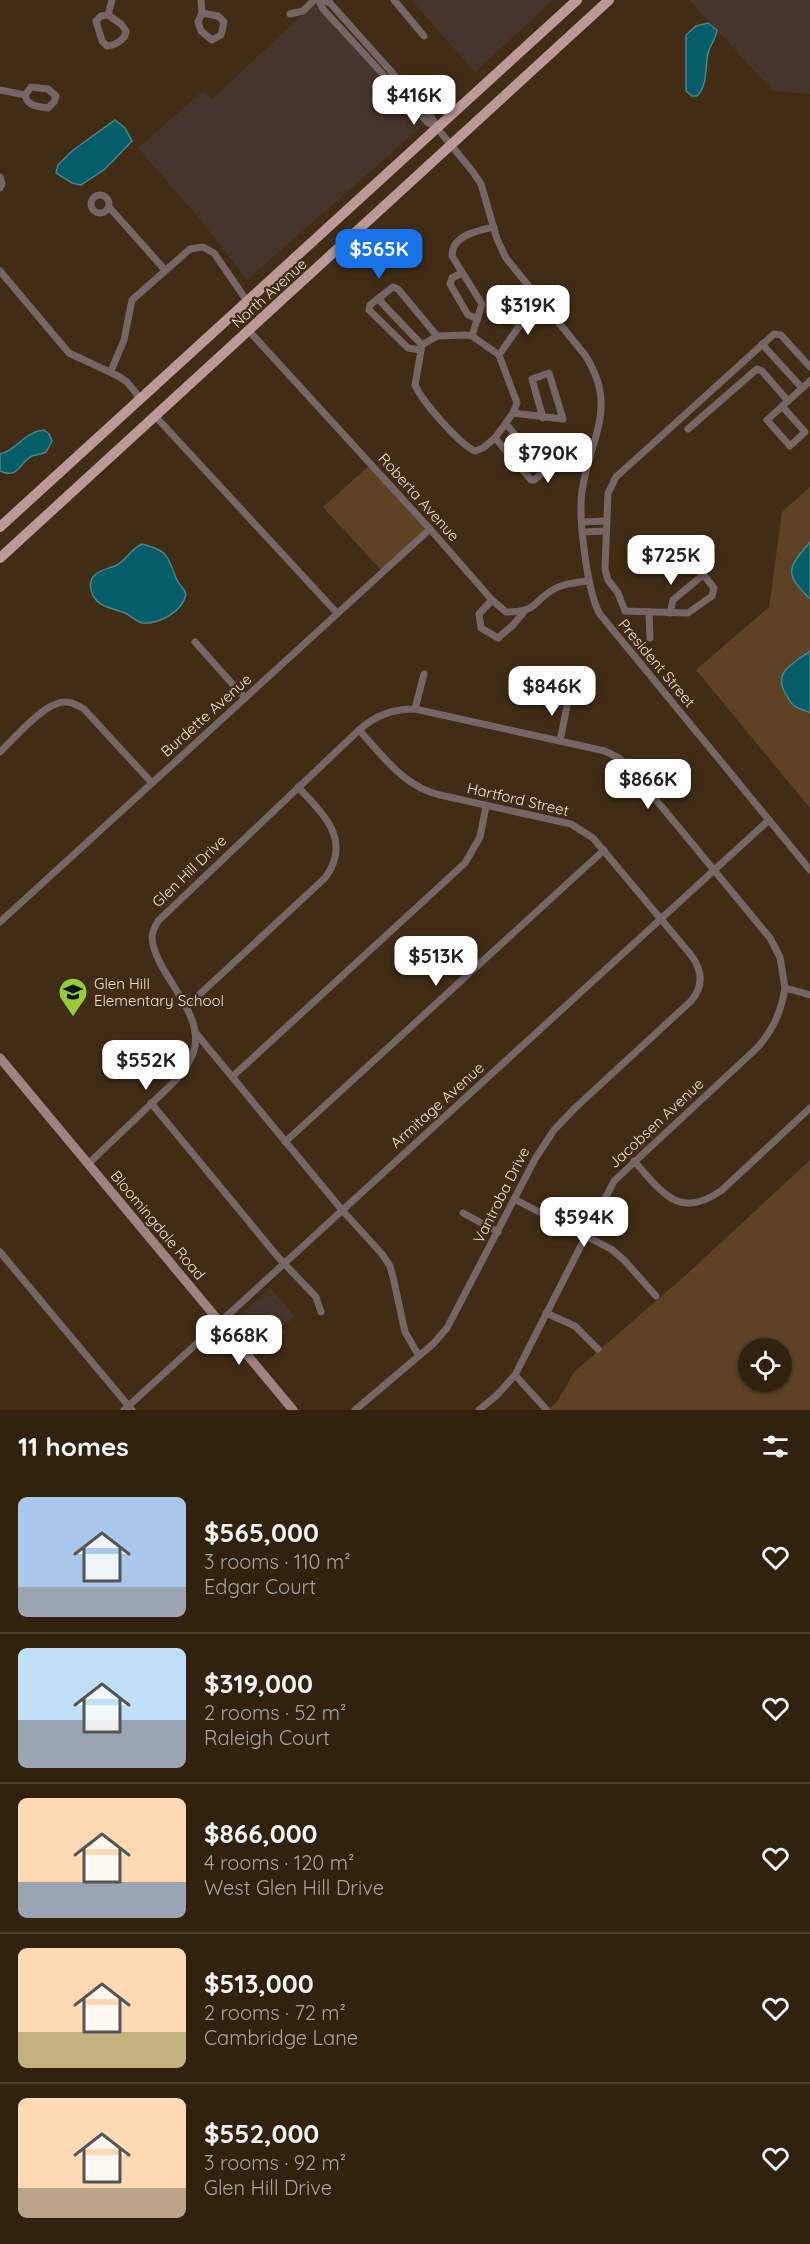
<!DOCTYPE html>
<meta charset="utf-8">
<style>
body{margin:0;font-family:Quicksand,sans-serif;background:#3d2f1e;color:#f1f3f6;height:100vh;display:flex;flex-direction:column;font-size:22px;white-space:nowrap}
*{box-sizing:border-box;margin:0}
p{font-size:20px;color:#a8a49f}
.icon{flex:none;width:33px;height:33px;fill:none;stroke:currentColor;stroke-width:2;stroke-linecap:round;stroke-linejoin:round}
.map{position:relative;height:1410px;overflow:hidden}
.drawer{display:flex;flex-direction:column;background:#312210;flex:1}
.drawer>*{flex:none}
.controls{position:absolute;left:738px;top:1338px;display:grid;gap:12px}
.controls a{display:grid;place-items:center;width:54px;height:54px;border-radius:50%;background:#312210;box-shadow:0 2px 4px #0004,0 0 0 2px #4c3f30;font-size:30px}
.price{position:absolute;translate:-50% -51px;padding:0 14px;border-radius:12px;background:#fff;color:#222;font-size:20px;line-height:39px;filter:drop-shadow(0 2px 3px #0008)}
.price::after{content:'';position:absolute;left:50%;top:36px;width:18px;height:14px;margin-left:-9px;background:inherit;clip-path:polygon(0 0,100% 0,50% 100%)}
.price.current{background:#1a73e8;color:#fff}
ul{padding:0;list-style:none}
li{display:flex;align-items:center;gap:18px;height:150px;padding:0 18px}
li+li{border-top:2px solid #4c3f30}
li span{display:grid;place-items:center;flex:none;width:168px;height:120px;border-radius:9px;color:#555}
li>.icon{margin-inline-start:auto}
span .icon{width:72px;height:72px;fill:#fffc;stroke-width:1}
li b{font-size:26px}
h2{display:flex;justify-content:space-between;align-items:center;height:72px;padding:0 18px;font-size:26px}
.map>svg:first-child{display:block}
.commercial{fill:#46352b}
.green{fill:#5d4223;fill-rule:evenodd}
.water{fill:#055d69;stroke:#4b8489;stroke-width:1.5}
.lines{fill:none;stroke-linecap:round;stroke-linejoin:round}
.minor{stroke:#766665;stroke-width:7}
.secondary{stroke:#9d8382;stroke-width:9}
.primary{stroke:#ba9997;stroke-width:10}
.labels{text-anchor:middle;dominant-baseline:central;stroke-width:4.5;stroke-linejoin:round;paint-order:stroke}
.street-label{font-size:15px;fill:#ede0d3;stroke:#412d16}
.poi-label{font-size:15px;fill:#ede0d3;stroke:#412d16;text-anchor:start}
</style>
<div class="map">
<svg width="810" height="1410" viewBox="0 0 810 1410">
<rect width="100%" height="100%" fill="#412d16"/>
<g class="commercial">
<polygon points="411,0 553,0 475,72"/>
<polygon points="689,0 810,0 810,94 773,91"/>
<polygon points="317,1 423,125 247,280 203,223 138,148 203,91 212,99"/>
<polygon points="270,1288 295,1316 282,1327 286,1333 262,1352 235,1320"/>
</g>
<g class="green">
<polygon points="370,465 428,529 382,571 323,507"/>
<polygon points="810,487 810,808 696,670 769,607 782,512"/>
<path d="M810 1160V1410H548L557 1402 574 1372 686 1275ZM748 1348H782V1382H748Z"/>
</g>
<g class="water">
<path d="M708 23 717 30C716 39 710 45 708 53 705 67 708 85 697 96H692L686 91V35L696 26Z"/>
<polygon points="115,120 125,128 132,141 105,169 81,185 72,183 56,173 58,165 72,151"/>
<path d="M44 430 49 434 52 441 46 452C41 455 37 454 32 456 20 461 19 480 0 471V454C18 450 23 432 44 430Z"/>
<path d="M810 542V599C784 573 787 569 810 542Z"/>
<path d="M142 544C167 550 168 556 176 578 178 584 184 588 186 594 183 611 160 624 143 623 137 622 132 617 127 614 113 607 96 609 91 590 90 586 90 581 93 577 99 569 109 569 117 565 127 559 131 549 142 544Z"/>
<path d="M810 651V713C806 710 801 710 796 707 792 705 789 700 787 696 771 672 793 664 810 651Z"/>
</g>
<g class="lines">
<g class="minor">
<polyline points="201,0 202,13 198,22 201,31 212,40 221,35 224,22 218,16 202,13"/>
<polyline points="319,0 323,9 427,122 437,128"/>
<path d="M323 0 330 3 431 116 437 128 473 172 481 184 497 239 506 258 585 355C619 408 590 437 582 491 578 518 587 588 599 613L810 870"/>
<polyline points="394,0 424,36"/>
<polyline points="290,14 303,11 314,0"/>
<path d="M108 15 121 24 126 31C125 40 116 45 107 46L102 41 96 21 101 16Z"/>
<polyline points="108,15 112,0"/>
<path d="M31 87 48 89 56 96 54 102 48 108C37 106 28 107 25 95Z"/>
<polyline points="0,90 25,95"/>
<polyline points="0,177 2,184 0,188"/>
<circle cx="100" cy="204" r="9"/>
<polyline points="109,207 165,270"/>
<polyline points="0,271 69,353 118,376 127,382 140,398"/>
<polyline points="462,273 452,278 450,284 468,315 478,319"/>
<polyline points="380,297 370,305 369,310 408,348 420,350"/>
<path d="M249 331 430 529 492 600 506 612C540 612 531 601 556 588 566 583 578 582 589 581"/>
<path d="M465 335 472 336 499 355 517 403 513 413 495 438 483 448 475 451C459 444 422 401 415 385L422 345 437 336Z"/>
<path d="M472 336 482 304 452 256C452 235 477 231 494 227"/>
<polyline points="762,344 802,388"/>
<polyline points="422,345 381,302 380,297 393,287 398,289 437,336"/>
<polyline points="499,355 522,322 543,304"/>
<polyline points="111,371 124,340 132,300 190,249 203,247 214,253 247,301"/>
<polyline points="782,406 805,432 790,446 767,420 810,381"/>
<polyline points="513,413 563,419 549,373 532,379 543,418"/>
<polyline points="156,417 337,613"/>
<polyline points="688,429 757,369 762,371 788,401"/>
<polyline points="495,438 531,480 534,480 543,473 542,466 506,424"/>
<polyline points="582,522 606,521"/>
<polyline points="583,532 606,531"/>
<polyline points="686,558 695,564 714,588 712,596 688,613 625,611 618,593 608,580 605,569 608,493 616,477 774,334 781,335 810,367"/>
<polyline points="492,600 479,614 481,628 498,638 513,625 524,612"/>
<polyline points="649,612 650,638"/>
<polyline points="670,613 673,600 703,575"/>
<polyline points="195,642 245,698"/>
<polyline points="415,709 424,674"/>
<polyline points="560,741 568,701 561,690"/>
<path d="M0 752C15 738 45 701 66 702 73 702 78 706 84 709L152 783"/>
<polyline points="0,922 430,529"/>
<path d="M186 1007 325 878C353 840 323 814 298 787"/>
<polyline points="195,1032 342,1210 382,1254 390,1266 393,1277 405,1332 419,1356"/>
<polyline points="232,1077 465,863 480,837 486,806"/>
<polyline points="151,1103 278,1257 316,1297 321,1312"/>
<polyline points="285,1142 604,850"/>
<path d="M634 1161C662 1192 679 1221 722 1190L810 1108"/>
<path d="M88 1164C109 1144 130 1124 151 1104 165 1090 181 1078 190 1060 214 1018 155 977 152 938 152 932 155 926 158 921L359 730C376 715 393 709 415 709L605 751 619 758 629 767 770 938 780 957 785 988 810 995"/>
<polyline points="514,1199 611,1249 624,1260 656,1296"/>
<polyline points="463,1213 498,1232"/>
<polyline points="0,1252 132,1410"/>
<polyline points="546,1313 575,1326 598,1349"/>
<polyline points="515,1375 546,1409"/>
<polyline points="124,1410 769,820"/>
<path d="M355 1410 433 1344 447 1328 535 1159 554 1130 575 1108 691 1001C704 986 702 970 691 955L593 838 571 824 440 795C404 787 383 756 359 730"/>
<path d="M479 1410 497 1395 515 1375 614 1181 758 1047C774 1028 781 1012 785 988"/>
</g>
<polyline class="secondary" points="0,1058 293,1410"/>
<g class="primary">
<polyline points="0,527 577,0"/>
<polyline points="0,558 609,0"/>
</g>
</g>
<defs>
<g id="school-pin" transform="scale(1.5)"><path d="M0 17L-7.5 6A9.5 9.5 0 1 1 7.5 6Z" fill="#96cc39" stroke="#412d16"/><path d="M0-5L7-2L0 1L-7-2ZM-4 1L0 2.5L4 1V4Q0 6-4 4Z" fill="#111"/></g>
</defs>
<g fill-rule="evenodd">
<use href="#school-pin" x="73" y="992"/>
</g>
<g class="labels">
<g class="street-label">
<text transform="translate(269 293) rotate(-42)">North Avenue</text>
<text transform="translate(419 497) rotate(48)">Roberta Avenue</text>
<text transform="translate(657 663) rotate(50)">President Street</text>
<text transform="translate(206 715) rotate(-42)">Burdette Avenue</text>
<text transform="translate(518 799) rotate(13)">Hartford Street</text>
<text transform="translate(189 871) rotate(-44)">Glen Hill Drive</text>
<text transform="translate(437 1105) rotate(-42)">Armitage Avenue</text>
<text transform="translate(656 1123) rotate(-43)">Jacobsen Avenue</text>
<text transform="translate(501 1195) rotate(-63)">Vantroba Drive</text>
<text transform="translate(158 1225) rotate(50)">Bloomingdale Road</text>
</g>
<g class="poi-label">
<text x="94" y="983">Glen Hill<tspan x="94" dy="17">Elementary School</tspan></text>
</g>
</g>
</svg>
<div class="controls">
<a><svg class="icon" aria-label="locate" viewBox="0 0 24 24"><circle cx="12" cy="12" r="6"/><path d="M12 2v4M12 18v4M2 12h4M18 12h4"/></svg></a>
</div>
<b class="price" style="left:414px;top:126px">$416K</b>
<b class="price current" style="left:379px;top:280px">$565K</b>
<b class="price" style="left:528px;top:336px">$319K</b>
<b class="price" style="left:548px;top:484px">$790K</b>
<b class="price" style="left:671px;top:586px">$725K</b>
<b class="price" style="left:552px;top:717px">$846K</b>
<b class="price" style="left:648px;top:810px">$866K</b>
<b class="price" style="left:436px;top:987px">$513K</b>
<b class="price" style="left:146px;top:1091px">$552K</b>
<b class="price" style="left:584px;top:1248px">$594K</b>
<b class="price" style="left:239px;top:1366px">$668K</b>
</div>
<section class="drawer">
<h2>11 homes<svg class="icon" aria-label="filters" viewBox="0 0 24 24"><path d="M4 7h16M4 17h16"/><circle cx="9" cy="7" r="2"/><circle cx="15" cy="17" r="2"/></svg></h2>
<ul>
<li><span style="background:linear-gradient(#a9c7e8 75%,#9aa5b1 0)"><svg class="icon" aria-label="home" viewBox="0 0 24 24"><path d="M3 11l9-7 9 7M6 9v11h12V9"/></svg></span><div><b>$565,000</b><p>3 rooms · 110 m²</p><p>Edgar Court</p></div><svg class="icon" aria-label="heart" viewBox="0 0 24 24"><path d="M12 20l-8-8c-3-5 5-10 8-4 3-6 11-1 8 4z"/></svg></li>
<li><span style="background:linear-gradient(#bfe0f5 60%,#9aa5b1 0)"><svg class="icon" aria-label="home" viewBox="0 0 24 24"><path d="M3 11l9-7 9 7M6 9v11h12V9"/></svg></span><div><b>$319,000</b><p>2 rooms · 52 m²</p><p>Raleigh Court</p></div><svg class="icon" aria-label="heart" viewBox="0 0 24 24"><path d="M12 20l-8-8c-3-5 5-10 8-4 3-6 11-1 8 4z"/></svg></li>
<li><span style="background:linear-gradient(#ffd9b3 70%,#9aa5b1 0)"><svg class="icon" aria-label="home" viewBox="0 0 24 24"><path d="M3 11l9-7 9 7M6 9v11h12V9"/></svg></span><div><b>$866,000</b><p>4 rooms · 120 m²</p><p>West Glen Hill Drive</p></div><svg class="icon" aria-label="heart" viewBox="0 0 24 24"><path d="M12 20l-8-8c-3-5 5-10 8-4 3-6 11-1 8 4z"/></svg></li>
<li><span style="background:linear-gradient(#ffd9b3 70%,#c2b280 0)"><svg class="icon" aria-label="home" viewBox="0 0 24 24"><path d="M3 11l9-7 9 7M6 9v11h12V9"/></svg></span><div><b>$513,000</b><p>2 rooms · 72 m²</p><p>Cambridge Lane</p></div><svg class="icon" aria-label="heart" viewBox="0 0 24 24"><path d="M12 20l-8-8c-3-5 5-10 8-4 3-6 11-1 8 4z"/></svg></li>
<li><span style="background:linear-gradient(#ffd9b3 75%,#b9a48a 0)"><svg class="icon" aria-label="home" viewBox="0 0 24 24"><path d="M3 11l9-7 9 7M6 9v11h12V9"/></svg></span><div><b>$552,000</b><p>3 rooms · 92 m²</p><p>Glen Hill Drive</p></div><svg class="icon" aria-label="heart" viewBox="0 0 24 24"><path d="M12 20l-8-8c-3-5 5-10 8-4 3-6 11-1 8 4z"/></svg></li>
</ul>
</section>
